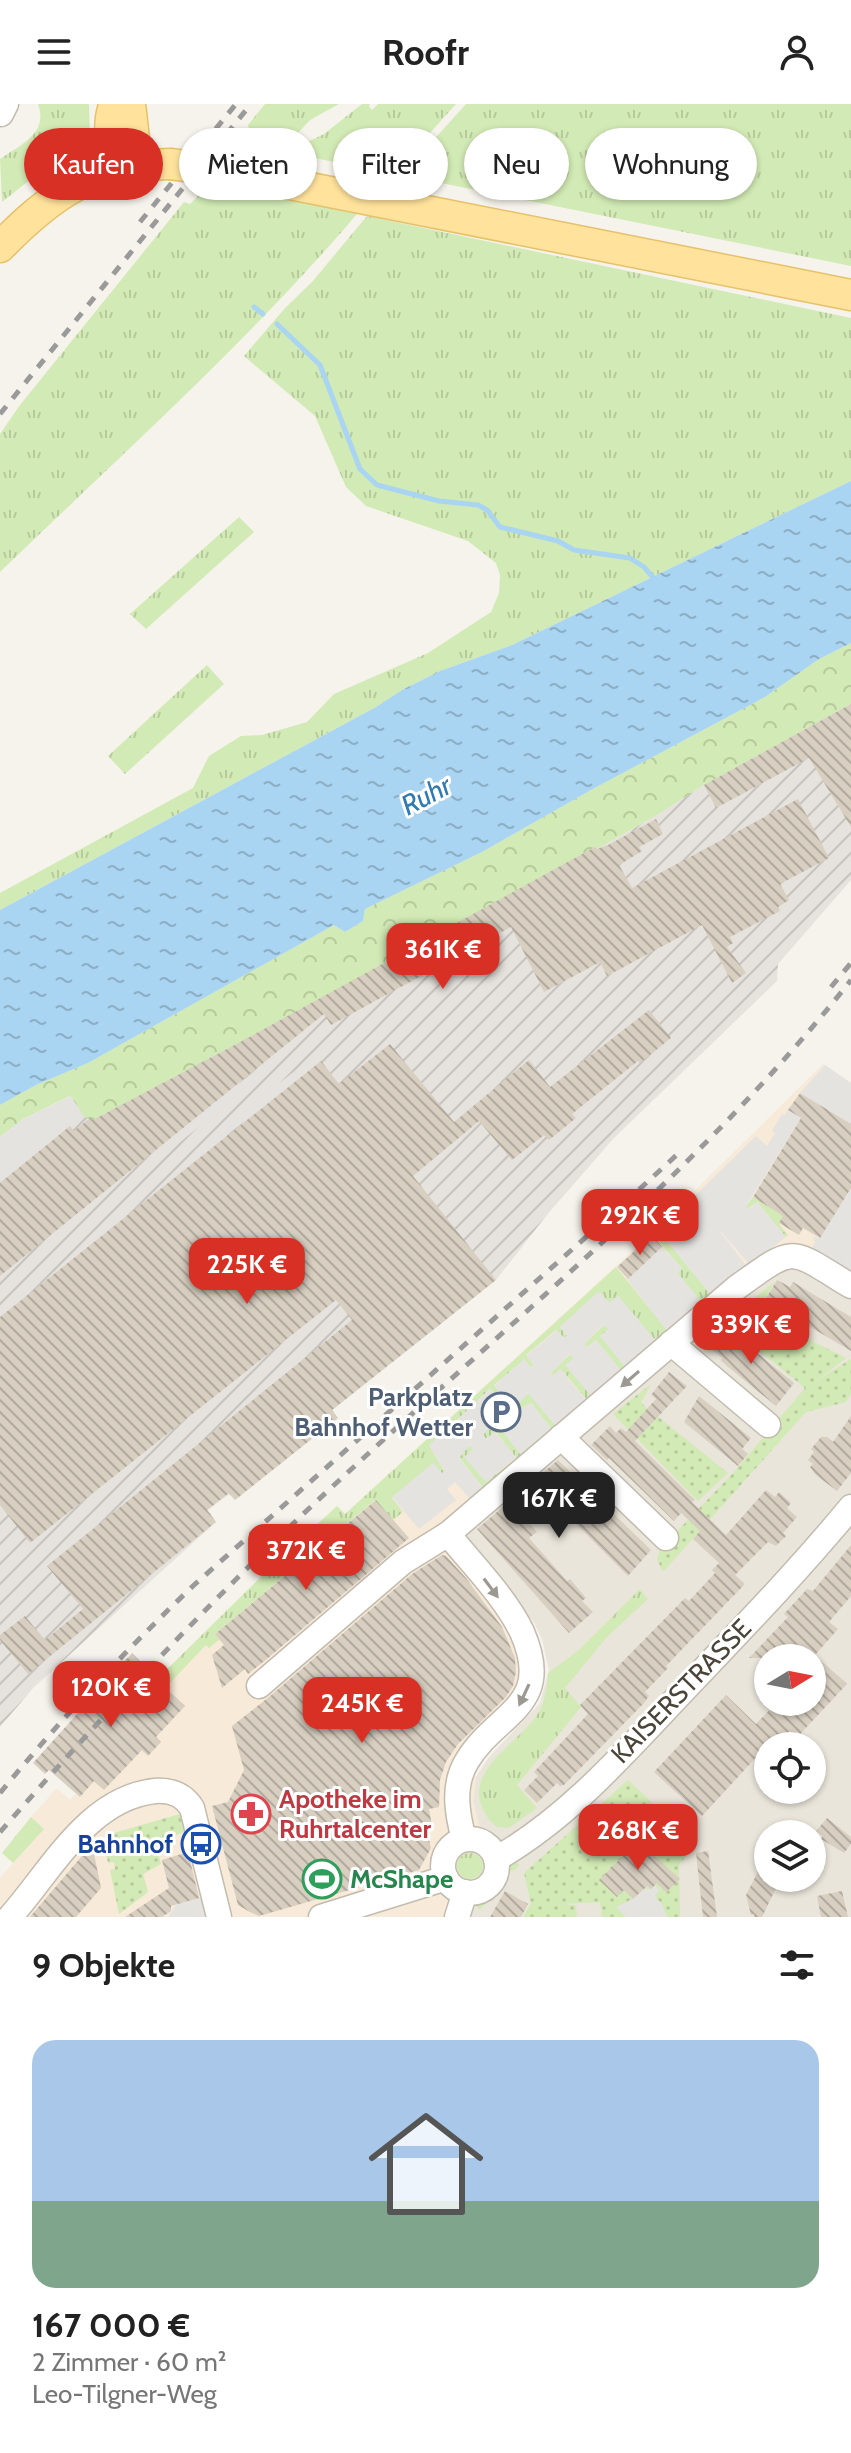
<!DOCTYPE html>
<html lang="de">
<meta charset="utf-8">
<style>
body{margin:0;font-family:Cabin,sans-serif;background:#f2f2f2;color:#222;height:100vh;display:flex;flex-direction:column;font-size:30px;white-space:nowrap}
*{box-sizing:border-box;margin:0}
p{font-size:26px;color:#767676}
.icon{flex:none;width:44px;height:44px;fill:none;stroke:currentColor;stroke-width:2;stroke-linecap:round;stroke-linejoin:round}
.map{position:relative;height:1813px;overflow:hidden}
.details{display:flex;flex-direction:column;background:#fff;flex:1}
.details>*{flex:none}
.banner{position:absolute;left:24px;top:24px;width:804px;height:72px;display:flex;gap:16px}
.needle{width:52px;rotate:80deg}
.fabs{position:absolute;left:754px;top:1540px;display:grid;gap:16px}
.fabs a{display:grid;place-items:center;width:72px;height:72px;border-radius:50%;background:#fff;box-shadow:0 2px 6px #0004;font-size:40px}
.price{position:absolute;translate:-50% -68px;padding:0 18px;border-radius:16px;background:#d93025;color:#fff;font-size:26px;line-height:52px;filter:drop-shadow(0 2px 4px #0008)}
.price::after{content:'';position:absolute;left:50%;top:48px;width:24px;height:18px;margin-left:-12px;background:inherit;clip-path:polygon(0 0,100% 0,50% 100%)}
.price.current{background:#222;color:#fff}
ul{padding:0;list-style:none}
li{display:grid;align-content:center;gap:16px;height:424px;padding:0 32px}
li span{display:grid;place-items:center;height:248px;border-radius:24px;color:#555}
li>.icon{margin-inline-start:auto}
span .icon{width:144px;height:144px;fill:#fffc;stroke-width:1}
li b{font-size:34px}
h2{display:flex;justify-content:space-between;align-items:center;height:96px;padding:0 32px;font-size:34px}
.chip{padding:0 28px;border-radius:36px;background:#fff;box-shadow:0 2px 6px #0004;font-size:28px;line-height:72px}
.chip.current{background:#d93025;color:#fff}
header{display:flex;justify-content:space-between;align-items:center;height:104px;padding:0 32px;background:#fff;font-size:36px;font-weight:700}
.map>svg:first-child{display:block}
.residential{fill:#eae5da;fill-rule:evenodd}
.commercial{fill:#f7ead8}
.industrial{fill:url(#industrial-furrows)}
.grass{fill:url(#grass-tufts)}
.forest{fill:url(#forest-crowns)}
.park{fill:url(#park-dots)}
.parking{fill:#e5e3e0}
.water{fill:url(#water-ripples)}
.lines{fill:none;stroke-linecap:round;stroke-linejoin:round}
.stream{stroke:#a9d4f2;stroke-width:5}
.building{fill:url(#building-back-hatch)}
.minor-casing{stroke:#c2bbae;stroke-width:27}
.major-casing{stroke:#e6c16a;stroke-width:33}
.minor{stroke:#fff;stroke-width:24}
.major{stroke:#ffe39c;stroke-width:30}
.rail{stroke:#9a9a9a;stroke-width:5;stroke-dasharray:10 10;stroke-linecap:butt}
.major-bridge-casing{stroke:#e6c16a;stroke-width:33;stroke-linecap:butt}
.major-bridge{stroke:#ffe39c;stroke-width:30}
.oneway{fill:#9c9892}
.labels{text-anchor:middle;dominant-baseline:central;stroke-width:6;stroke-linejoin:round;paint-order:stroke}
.service-label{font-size:26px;font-weight:bold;fill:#4e5e75;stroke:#fff;text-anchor:end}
.street-label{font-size:26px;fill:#4b4439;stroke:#fff}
.health-label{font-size:26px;font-weight:bold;fill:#be3a42;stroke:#fff;text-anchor:start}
.transit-label{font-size:26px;font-weight:bold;fill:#164399;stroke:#fff;text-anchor:end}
.leisure-label{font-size:26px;font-weight:bold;fill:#27864d;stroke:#fff;text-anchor:start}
.water-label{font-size:28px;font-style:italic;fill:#2e7ab2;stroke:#fff}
</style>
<header><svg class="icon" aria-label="menu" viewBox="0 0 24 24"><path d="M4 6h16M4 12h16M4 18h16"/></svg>Roofr<svg class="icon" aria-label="person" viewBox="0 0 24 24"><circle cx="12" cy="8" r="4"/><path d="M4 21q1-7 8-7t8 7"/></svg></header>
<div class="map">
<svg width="851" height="1813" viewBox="0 0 851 1813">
<defs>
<pattern id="industrial-furrows" width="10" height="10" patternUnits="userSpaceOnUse" patternTransform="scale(2)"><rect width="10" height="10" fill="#e6e2dd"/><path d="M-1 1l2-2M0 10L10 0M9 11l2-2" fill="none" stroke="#c7c3be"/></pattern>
<pattern id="grass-tufts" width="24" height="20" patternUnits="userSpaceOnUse" patternTransform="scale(2)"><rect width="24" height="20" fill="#d2eab5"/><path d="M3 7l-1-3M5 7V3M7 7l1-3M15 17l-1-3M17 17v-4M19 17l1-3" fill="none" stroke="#b6ca9c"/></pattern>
<pattern id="forest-crowns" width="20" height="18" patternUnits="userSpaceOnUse" patternTransform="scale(2)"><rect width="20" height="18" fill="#d2eab5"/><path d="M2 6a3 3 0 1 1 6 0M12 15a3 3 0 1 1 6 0" fill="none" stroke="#b6ca9c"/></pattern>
<pattern id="park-dots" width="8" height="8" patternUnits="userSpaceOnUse" patternTransform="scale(2)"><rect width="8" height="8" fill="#d2eab5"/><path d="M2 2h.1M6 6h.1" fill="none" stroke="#b6ca9c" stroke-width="1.8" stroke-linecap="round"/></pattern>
<pattern id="water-ripples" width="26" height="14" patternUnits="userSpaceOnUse" patternTransform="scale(2)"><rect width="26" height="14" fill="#a9d4f2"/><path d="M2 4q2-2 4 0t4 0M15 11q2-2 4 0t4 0" fill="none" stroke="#8caec5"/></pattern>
<pattern id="building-back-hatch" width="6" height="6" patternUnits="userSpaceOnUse" patternTransform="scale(2)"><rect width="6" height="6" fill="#d8cfc1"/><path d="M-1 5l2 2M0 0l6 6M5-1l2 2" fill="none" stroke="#b1aa9e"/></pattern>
</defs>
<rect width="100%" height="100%" fill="#f6f3ec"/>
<path class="residential" d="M792 1160 851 1193V1813H457L476 1788 492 1777 473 1697 476 1673 489 1653 540 1599 549 1566 542 1535 534 1519 458 1420 671 1239ZM768 1554H812V1598H768ZM768 1642H812V1686H768ZM768 1730H812V1774H768Z"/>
<polygon class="commercial" points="823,960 851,979 851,1174 801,1145 442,1429 503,1510 522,1561 516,1593 456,1652 476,1673 473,1697 481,1728 511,1746 492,1777 476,1788 457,1813 0,1813 0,1774 43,1725 31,1713 57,1684 70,1696 75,1690 80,1693 88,1684 70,1668 156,1575 167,1581 215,1530 375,1395 369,1388 651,1130"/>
<polygon class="industrial" points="851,600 851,776 778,860 777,877 613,1035 546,1112 496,1176 332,1306 338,1314 235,1396 229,1390 208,1406 216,1418 34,1583 0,1623 0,1033 595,743 597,745 657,711 704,681"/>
<g class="grass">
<path d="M38 0H89L90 31 86 41 80 48 31 75 2 98 0 55C20 41 49 30 38 0Z"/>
<polygon points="265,0 339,0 310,16 298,29 286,36 254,41 248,21"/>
<polygon points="362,0 370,0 369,2 372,6 378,0 456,0 393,70 295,50 297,43 324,30"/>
<polygon points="466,0 851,0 851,162 402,71"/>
<path d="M203 87 294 95 357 110C248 238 121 351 0 468V330L20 301 184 98 190 100Z"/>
<polygon points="367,112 851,214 851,377 512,541 440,567 402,586 376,603 0,806 0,789 193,684 209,652 241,632 262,631 307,618 334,590 428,549 491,508 499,489 500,471 496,459 468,437 366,402 346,383 315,312 244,252 285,204 312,178"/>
<polygon points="239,413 254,428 146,525 130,510"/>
<polygon points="207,561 224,580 125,670 108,652"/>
<polygon points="753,1093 783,1112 779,1120 788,1131 786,1133 757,1098 747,1105 746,1102"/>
<polygon points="667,1119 676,1129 667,1137 712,1192 701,1198 677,1169 682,1164 652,1131"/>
<polygon points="616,1163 668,1227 650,1249 655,1237 618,1192 609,1199 599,1188 560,1223 567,1232 564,1234 556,1226 526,1251 534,1261 531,1264 524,1256 494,1281 502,1291 499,1293 490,1285 457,1316 465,1324 462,1327 429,1341 445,1368 442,1369 433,1360 392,1394 403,1408 393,1416 375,1396 216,1529 220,1535 209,1544 206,1541 167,1582 160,1576 158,1577 157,1575 272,1462 337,1402 345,1410"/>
<polygon points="604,1221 609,1225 600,1232 626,1263 570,1314 568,1310 586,1295 561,1265 552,1272 550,1269 570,1251 621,1267 596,1236 587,1243 584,1240"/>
<polygon points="529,1289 555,1321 565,1313 568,1316 545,1335 542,1332 551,1324 531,1299 520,1305 516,1300"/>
<polygon points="504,1311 508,1316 520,1350 539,1334 542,1338 485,1386 458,1352 469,1342 472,1342 486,1378 516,1354 496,1328 485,1335 483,1330"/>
<path d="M640 1485 648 1495 607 1533 565 1584 581 1603 517 1681 537 1704 509 1724 497 1723C489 1717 486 1712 482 1703 465 1664 524 1636 540 1606 546 1594 547 1581 548 1569L580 1545Z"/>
<polygon points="31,1713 44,1725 13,1759 2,1749"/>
<circle cx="470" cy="1762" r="13"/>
<path d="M516 1758 519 1761 515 1766 506 1769 509 1772 480 1806 476 1802C482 1795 490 1791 495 1784 503 1774 504 1765 516 1758Z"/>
</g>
<polygon class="forest" points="851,539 851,600 704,681 657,711 597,745 595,743 317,897 93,1016 84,1013 70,992 23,1015 0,1033 0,1001 36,981 88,959 334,821 345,828 363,817 365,805 482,748 591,686 765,593 819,555"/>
<g class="park">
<polygon points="775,1177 757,1210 846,1254 816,1277 851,1255 851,1290 846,1298 806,1308 663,1468 657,1455 660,1445 735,1367 805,1284 726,1220 704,1245 700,1240"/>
<polygon points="651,1280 641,1299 728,1369 698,1397 613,1310"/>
<polygon points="628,1676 696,1740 679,1761 680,1813 667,1813 651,1785 643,1786 633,1795 617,1803 626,1813 602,1813 600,1798 562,1800 576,1801 577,1813 523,1813 531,1800 524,1769"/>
<polygon points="183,1709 186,1727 156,1740 161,1760 143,1770 148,1788 119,1810 110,1766 115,1765 114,1758 108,1759 106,1749 111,1748 107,1731"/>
</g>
<g class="parking">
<polygon points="266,958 271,965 179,1039 174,1032"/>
<polygon points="825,961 851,979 851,1020 800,989"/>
<polygon points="292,969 297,976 199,1053 194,1047"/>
<polygon points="71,992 84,1013 0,1079 0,1033 23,1015"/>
<polygon points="788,1006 801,1014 746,1102 748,1105 757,1098 786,1133 750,1161 716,1122 747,1163 712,1192 667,1137 676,1129 667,1119 756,1032 767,1042 775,1029 772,1027 782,1010 785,1011"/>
<polygon points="851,1084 851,1169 810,1146 815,1139 813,1133 820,1134"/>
<polygon points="662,1143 682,1164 678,1169 702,1199 667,1227 627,1175"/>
<polygon points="599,1187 609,1199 618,1192 656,1237 625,1263 600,1232 609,1225 603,1221 584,1240 587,1243 596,1236 621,1266 591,1292 565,1261 574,1254 569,1251 550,1270 552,1272 560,1265 586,1296 555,1321 528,1289 517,1302 520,1305 531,1299 551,1324 520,1350 500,1324 508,1316 502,1311 483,1331 486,1335 495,1328 516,1353 486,1378 464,1353 473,1345 469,1342 459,1354 485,1386 472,1397 455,1378 447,1385 456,1396 419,1425 392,1393 433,1359 442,1369 445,1368 429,1341 453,1319 462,1327 464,1324 457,1316 491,1285 499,1293 501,1290 494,1282 524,1255 532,1264 534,1261 526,1252 557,1226 564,1234 567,1232 560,1223"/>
<polygon points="655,1781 660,1787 654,1792 662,1800 667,1813 626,1813 616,1803 633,1795 644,1785 651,1785"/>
<polygon points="206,1792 211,1813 168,1813 177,1800"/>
</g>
<polygon class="water" points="851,377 851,539 819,555 765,593 591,686 482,748 365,805 363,817 345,828 334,821 88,959 36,981 0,1001 0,806 376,603 402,586 440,567 512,541"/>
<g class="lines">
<g class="stream">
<polyline points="254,203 263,210"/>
<polyline points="277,220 320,261 360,365 377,381 439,397 478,401 487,406 500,423 558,437 574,446 630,454 644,463 656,477"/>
</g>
</g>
<g class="building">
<polygon points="851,600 851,723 809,654 716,704 704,681"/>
<polygon points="798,695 829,754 780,780 789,796 778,803 780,807 730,833 733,839 727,843 746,869 732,879 702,821 607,872 600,858 544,888 511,823 331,921 324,910 0,1172 0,1079 70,1022 74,1027 90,1014 93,1016 244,936 595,743 597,745 608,741 656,715 663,730 639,743 642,747 619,761 632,784"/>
<polygon points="649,906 671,934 640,959 638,957 572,1010 576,1014 549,1036 544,1031 512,1056 479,1017 413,1072 496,1176 332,1306 338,1314 235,1396 229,1389 207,1406 216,1418 28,1570 0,1536 0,1531 25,1512 45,1536 83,1505 47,1462 352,1216 336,1196 30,1439 0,1401 0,1213 321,957 339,980 390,940 454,1018 529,956 550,983"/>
<polygon points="800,989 851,1020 851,1084 820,1134 803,1124 799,1131 779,1119 783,1112 753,1093 801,1014 788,1006"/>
<polygon points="652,1131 662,1143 628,1175 617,1163"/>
<polygon points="777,1176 790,1183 793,1178 851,1213 851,1247 778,1204 775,1209 762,1201"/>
<polygon points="724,1222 794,1279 776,1302 721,1257 722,1254 708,1243"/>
<polygon points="669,1268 687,1282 635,1337 695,1396 692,1398 726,1431 766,1386 775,1393 779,1388 791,1399 787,1404 797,1413 783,1429 786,1432 776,1442 768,1438 735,1471 745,1480 666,1562 668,1564 645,1588 649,1592 644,1599 564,1681 560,1682 557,1679 537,1699 524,1686 538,1672 534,1668 588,1610 580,1601 685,1494 689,1497 715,1469 712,1466 719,1459 693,1435 700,1427 681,1409 674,1417 609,1354 607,1356 591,1341 610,1322 616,1329 621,1324 626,1328 656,1295 651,1291"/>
<polygon points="699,1292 751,1334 742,1345 748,1350 738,1362 684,1318"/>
<polygon points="851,1312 851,1369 837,1387 816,1371 810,1363 813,1360 808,1356 814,1348 811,1345 821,1333 827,1333 833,1338"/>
<polygon points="558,1356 651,1446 628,1472 555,1399 530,1420 537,1428 529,1434 567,1477 570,1475 586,1494 582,1497 593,1508 569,1529 477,1425"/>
<polygon points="376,1396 409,1434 268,1554 248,1570 245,1565 222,1584 212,1551 224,1541 215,1530"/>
<polygon points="851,1441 851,1492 829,1518 838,1525 815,1551 847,1580 789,1642 780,1642 773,1635 702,1712 654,1668 726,1591 756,1620 777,1598 812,1598 812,1554 749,1554 788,1513 784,1510 807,1485 813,1487"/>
<polygon points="442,1451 446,1452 466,1474 502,1523 515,1554 516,1568 513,1582 506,1593 458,1640 446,1658 440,1676 439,1703 429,1705 432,1722 426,1724 431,1744 419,1766 259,1812 250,1808 238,1801 212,1702 228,1698 244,1666 232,1622 269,1593 412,1470"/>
<polygon points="132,1549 146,1563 144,1564 185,1602 156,1633 161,1638 148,1652 142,1646 104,1686 94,1677 80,1693 49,1666 45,1670 33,1659"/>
<polygon points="827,1714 851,1733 851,1740 844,1749 821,1735 823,1732 816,1727"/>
<polygon points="642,1727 645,1743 680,1775 666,1788 657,1779 651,1785 647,1782 633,1795 624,1786 617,1793 599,1776 626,1749"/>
<polygon points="92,1740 101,1784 76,1813 30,1813"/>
<polygon points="708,1747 717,1813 703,1813 696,1749"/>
<polygon points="188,1748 199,1794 171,1802 171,1807 162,1813 125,1813 169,1784 162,1756"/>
<polygon points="768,1748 768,1774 781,1774 762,1813 754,1813 754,1810 751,1811 746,1791"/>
<polygon points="505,1787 528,1800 521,1813 490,1813"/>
<polygon points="842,1787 848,1813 821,1813 817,1792"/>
</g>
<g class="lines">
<g class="minor-casing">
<g id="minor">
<polyline points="1,10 6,0"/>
<polyline points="671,1239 768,1321"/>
<polyline points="561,1333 666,1434"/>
<path d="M448 1430C471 1459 506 1494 522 1528 555 1603 496 1608 467 1657 452 1681 457 1710 464 1735"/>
<path d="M259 1582 403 1458 448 1430 736 1184C797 1140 788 1144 851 1182"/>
<circle cx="470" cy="1762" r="27"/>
<path d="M496 1755C570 1713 628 1645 686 1584 742 1525 799 1466 851 1403"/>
<path d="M10 1813C51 1767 88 1694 155 1687 171 1686 183 1690 192 1704L219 1813"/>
<polyline points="321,1813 446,1774"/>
<polyline points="457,1813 465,1788"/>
</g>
</g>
<g class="major-casing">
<g id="major">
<path d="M115 0C106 19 112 45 116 66"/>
<polyline points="130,0 137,61"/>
<polyline points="219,66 851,191"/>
<path d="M0 143C53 89 92 62 170 60"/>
</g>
</g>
<use href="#minor" class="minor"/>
<use href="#major" class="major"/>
<g class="rail">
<polyline points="140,118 236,0"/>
<polyline points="0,310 251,0"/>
<polyline points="831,883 851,859"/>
<path d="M0 1689C60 1616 125 1547 194 1481L621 1102 680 1048"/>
<path d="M0 1728C107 1606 225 1481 345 1371 518 1211 704 1062 851 876"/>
</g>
<g class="major-bridge-casing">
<polyline id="major-bridge" points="170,60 219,66"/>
</g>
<use href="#major-bridge" class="major-bridge"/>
</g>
<defs><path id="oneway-solid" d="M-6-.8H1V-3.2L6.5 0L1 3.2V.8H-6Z" transform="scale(2)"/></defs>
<g class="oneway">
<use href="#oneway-solid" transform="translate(630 1275) rotate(139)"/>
<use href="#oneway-solid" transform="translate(491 1484) rotate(53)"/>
<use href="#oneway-solid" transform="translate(524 1591) rotate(115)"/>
</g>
<defs>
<g id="parking-ring" transform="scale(2)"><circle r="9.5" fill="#fff" stroke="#5c6f8a" stroke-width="1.5"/><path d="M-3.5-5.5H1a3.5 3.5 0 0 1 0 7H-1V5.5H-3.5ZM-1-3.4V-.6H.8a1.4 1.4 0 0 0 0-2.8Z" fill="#5c6f8a"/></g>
<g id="pharmacy-ring" transform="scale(2)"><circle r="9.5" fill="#fff" stroke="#e0444e" stroke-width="1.5"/><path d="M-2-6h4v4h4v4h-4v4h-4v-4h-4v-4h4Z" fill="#e0444e"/></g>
<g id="bus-ring" transform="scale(2)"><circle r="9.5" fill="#fff" stroke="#1a4fb4" stroke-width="1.5"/><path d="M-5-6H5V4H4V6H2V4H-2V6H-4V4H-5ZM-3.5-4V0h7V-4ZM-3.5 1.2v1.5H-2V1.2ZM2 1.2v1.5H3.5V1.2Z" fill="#1a4fb4"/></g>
<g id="stadium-ring" transform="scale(2)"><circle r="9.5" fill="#fff" stroke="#2e9e5b" stroke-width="1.5"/><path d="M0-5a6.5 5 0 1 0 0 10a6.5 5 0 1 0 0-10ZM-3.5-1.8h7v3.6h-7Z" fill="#2e9e5b"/></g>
</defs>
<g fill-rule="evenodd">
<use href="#parking-ring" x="501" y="1308"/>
<use href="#pharmacy-ring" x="251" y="1710"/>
<use href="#bus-ring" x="201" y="1740"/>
<use href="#stadium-ring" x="322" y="1775"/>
</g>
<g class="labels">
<g class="service-label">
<text x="473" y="1293">Parkplatz<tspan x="473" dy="30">Bahnhof Wetter</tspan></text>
</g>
<g class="street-label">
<text transform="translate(681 1587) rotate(-46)">KAISERSTRASSE</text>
</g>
<g class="health-label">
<text x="279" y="1695">Apotheke im<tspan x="279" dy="30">Ruhrtalcenter</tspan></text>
</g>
<g class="transit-label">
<text x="173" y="1740">Bahnhof</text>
</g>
<g class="leisure-label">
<text x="350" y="1775">McShape</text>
</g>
<g class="water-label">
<text transform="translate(426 691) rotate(-28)">Ruhr</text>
</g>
</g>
</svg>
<div class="fabs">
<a><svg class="needle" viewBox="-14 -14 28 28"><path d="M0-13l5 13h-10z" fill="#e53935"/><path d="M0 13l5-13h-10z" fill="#767676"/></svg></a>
<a><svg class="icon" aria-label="locate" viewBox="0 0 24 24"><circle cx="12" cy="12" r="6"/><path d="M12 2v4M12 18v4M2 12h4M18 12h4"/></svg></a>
<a><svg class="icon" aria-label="layers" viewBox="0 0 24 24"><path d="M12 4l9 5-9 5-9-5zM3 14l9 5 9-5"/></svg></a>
</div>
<b class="price" style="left:443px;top:887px">361K €</b>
<b class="price" style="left:640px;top:1153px">292K €</b>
<b class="price" style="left:247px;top:1202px">225K €</b>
<b class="price" style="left:751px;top:1262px">339K €</b>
<b class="price current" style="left:559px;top:1436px">167K €</b>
<b class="price" style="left:306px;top:1488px">372K €</b>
<b class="price" style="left:111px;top:1625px">120K €</b>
<b class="price" style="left:362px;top:1641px">245K €</b>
<b class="price" style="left:638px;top:1768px">268K €</b>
<div class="banner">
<a class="chip current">Kaufen</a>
<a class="chip">Mieten</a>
<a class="chip">Filter</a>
<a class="chip">Neu</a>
<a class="chip">Wohnung</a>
</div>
</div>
<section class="details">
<h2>9 Objekte<svg class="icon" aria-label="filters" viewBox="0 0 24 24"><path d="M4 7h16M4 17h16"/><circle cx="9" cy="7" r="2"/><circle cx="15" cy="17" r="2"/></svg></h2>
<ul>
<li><span style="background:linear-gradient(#a9c7e8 65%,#7fa58c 0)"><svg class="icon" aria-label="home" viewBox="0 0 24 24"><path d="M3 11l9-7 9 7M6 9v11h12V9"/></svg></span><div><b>167 000 €</b><p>2 Zimmer · 60 m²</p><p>Leo-Tilgner-Weg</p></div></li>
</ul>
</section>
